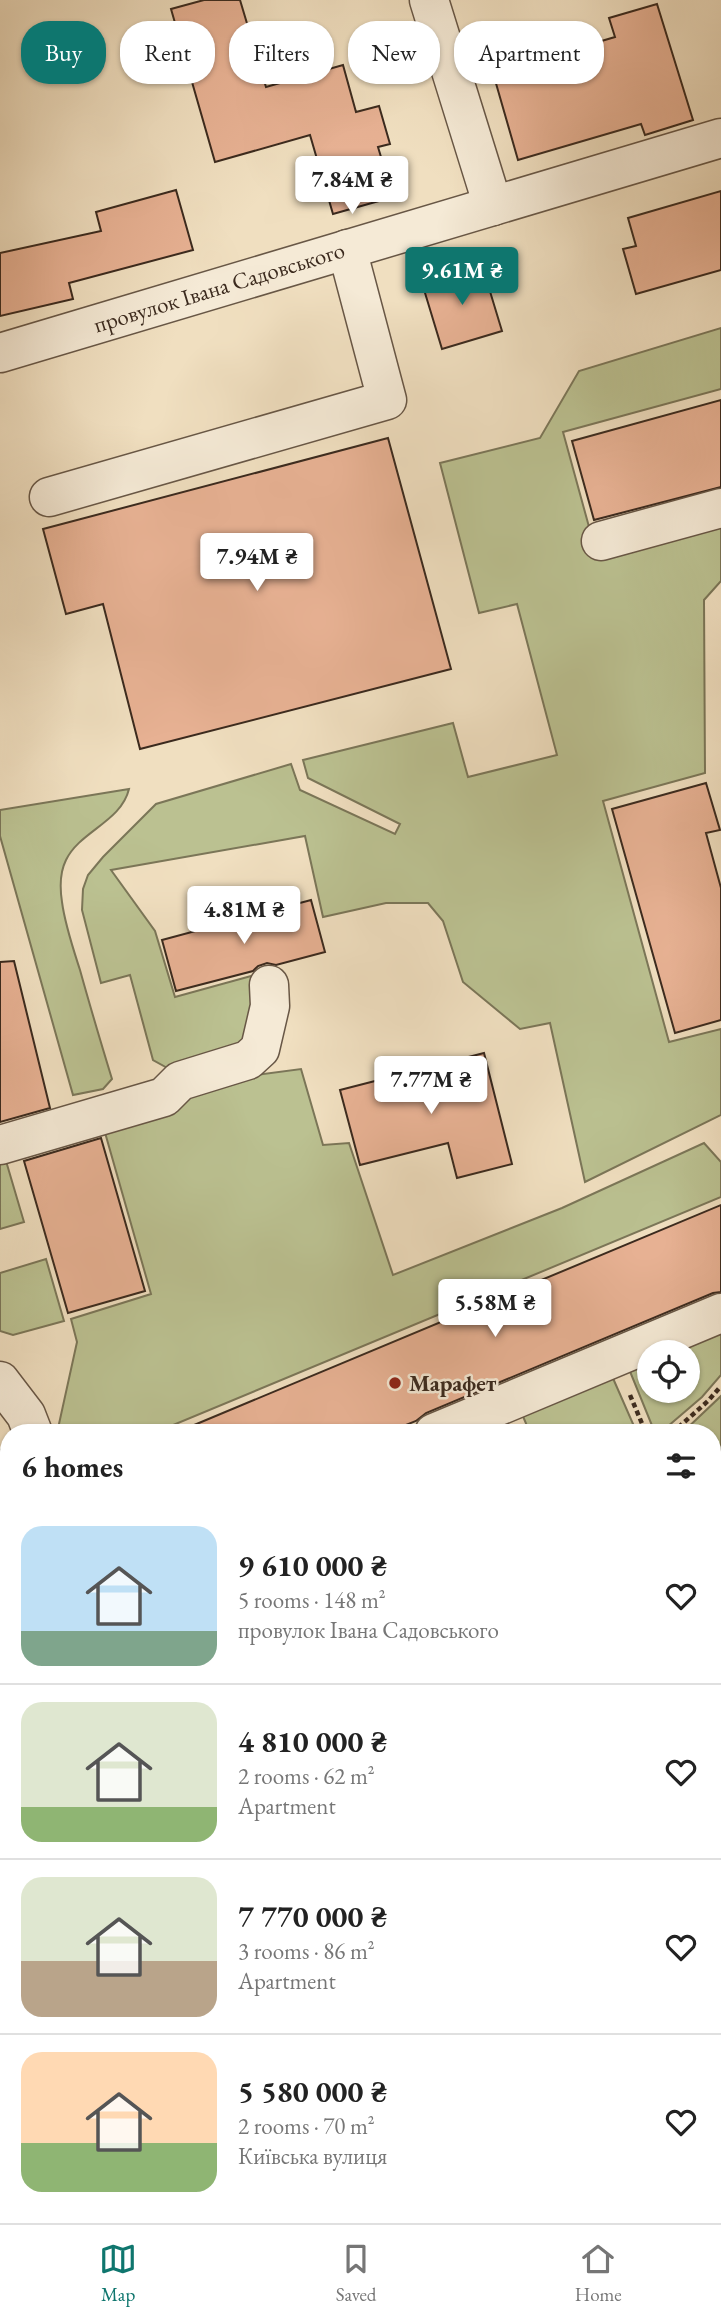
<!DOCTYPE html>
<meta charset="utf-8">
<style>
body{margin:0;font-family:"EB Garamond",serif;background:#f2f2f2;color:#222;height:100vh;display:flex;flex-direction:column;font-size:26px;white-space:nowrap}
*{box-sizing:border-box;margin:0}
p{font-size:23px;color:#767676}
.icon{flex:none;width:38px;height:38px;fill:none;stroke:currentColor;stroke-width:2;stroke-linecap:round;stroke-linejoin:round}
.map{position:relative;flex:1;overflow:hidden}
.side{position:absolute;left:0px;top:1424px;width:721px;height:800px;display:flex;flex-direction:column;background:#fff;border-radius:28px 28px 0 0;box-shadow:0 2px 5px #0004}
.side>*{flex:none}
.guide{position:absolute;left:21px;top:21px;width:679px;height:63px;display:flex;gap:14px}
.tools{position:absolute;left:637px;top:1340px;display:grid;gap:14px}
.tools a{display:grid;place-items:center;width:63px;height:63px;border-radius:50%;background:#fff;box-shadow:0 2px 5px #0004;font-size:35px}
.price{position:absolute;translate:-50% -60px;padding:0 16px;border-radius:7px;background:#fff;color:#222;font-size:23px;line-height:46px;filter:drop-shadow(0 2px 4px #0008)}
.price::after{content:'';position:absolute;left:50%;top:42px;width:21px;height:16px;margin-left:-10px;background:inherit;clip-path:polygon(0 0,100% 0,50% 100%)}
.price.current{background:#0f766e;color:#fff}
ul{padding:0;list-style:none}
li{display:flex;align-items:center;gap:21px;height:175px;padding:0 21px}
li+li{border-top:2px solid #e0e0e0}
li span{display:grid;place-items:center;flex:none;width:196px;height:140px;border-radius:21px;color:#555}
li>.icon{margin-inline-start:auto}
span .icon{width:84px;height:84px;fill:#fffc;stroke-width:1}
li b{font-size:30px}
h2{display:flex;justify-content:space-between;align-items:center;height:84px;padding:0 21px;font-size:30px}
.chip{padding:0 24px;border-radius:28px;background:#fff;box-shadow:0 2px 5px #0004;font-size:24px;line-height:63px}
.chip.current{background:#0f766e;color:#fff}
.tab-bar{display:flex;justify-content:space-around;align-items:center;height:98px;border-top:2px solid #e0e0e0;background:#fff;font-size:19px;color:#767676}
.tab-bar a{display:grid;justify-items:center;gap:4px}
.tab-bar .current{color:#0f766e}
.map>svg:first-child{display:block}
.green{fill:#bbc191;stroke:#7b7658;stroke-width:2}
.building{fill:#e7b193;stroke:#3b2a1e;stroke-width:2}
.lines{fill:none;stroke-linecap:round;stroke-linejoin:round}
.minor-casing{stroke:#685746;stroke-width:41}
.major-casing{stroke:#3b2a1e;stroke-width:41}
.path{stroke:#3b2a1e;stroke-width:4.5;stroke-dasharray:5 3.5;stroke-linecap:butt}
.minor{stroke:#f5ead6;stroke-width:38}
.major{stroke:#f0dfc0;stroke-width:38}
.poi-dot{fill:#8f2418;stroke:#f5ead6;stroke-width:2.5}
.labels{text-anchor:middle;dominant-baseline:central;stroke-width:5;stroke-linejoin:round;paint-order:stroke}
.street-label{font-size:23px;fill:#3b2a1e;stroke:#f5ead6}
.poi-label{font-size:23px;font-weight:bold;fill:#3b2a1e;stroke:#f5ead6;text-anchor:start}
</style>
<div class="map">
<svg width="721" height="2223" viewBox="0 0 721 2223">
<rect width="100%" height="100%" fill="#f0dfc0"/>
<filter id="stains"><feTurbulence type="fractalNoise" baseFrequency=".00286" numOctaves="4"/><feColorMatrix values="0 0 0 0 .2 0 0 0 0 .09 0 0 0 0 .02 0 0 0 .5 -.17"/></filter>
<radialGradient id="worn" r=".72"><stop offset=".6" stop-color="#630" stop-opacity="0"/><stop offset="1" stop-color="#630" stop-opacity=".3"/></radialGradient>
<g class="green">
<polygon points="721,328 721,389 563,432 597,556 721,521 721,581 704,600 705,773 603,801 669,1042 721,1029 721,1115 585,1182 550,1023 520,1029 463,982 443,921 428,903 386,903 323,917 305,836 111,870 155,931 175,997 251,976 256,1002 249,1044 171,1070 153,1060 130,975 101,983 82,910 83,889 88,875 103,857 156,804 291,764 300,790 395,834 400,824 308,778 303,760 453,723 468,777 557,755 517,604 479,613 440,463 540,438 579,371"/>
<path d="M129 789C121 822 80 831 66 860 60 872 60 889 62 902 65 925 73 948 80 970 90 1006 101 1043 112 1079L103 1089 73 1095 0 836V810Z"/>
<polygon points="301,1069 323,1145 349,1143 393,1275 562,1208 704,1143 721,1162 721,1197 154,1433 57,1433 77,1342 71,1319 151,1294 104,1129 226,1079"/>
<polygon points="6,1161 24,1222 0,1229 0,1163"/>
<polygon points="46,1259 64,1321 13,1335 0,1331 0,1273"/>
<polygon points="721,1330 721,1375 702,1397 660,1433 655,1433 629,1369 649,1360 649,1391 688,1391 688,1353 668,1353"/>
<polygon points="612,1376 637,1433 530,1433 522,1414"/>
<polygon points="721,1396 721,1454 713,1457 712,1433 682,1433"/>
<polygon points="9,1447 9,1592 0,1596 0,1450"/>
<polygon points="721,1977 721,2205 712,2183 712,1980"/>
</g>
<g class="building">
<polygon points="204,0 240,0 266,87 343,65 356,112 379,106 390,144 378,147 393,197 333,214 310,135 215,162 171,9"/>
<polygon points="657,4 693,120 645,135 641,124 518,160 493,73 615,37 609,18"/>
<polygon points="176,190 193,250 69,283 73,299 0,316 0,253 101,231 96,212"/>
<polygon points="721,191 721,270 636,294 623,249 636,246 628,218"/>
<polygon points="482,265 502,331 442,349 422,283"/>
<polygon points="721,400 721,487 594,520 572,441"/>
<polygon points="388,438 451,669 140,749 103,604 66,614 43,529"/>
<polygon points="706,783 720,830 706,833 721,888 721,1020 675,1033 612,809"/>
<polygon points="311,900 325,952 276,965 267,963 258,966 253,971 176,991 162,940"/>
<polygon points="14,961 50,1108 0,1122 0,962"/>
<polygon points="484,1053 512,1164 457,1178 448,1143 360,1165 340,1090"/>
<polygon points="101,1138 145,1291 68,1313 24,1161"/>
<polygon points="721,1205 721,1292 713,1293 426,1413 416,1421 386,1433 175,1433"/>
</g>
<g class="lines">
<g class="minor-casing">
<g id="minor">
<polyline points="429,0 493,206"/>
<polyline points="0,353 721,138"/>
<polyline points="49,497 387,400 347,249"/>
<polyline points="601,541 721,508"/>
<polyline points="0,1145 164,1097 180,1081 248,1060 260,1049 270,1006 269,985"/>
<polyline points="0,1381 26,1415 33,1433"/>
<polyline points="434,1433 721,1313"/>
<polyline points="0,1622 9,1619"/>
<polyline points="712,1810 721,1807"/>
<polyline points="0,2109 9,2105"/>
<polyline points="441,2216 445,2223"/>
</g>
</g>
<g class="major-casing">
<g id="major">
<polyline points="712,1523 721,1519"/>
<polyline points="712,1558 721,1554"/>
<polyline points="0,1824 9,1820"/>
<polyline points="0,1857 9,1854"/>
</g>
</g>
<g class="path">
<polyline points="630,1395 646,1433"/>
<polyline points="672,1433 708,1401 721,1386"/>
<polyline points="619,2216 622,2223"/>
<polyline points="320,2223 324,2216"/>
</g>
<use href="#minor" class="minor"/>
<use href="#major" class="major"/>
</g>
<circle class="poi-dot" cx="395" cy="1383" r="7"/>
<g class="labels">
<g class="street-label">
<text transform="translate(219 287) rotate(-17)">провулок Івана Садовського</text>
</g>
<g class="poi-label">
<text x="409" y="1383">Марафет</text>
</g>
</g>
<rect width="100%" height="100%" filter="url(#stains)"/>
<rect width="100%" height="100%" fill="url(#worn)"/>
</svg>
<div class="tools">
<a><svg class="icon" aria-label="locate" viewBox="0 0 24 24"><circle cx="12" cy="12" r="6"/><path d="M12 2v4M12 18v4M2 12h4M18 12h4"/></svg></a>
</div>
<b class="price" style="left:352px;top:216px">7.84M ₴</b>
<b class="price current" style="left:462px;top:307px">9.61M ₴</b>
<b class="price" style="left:257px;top:593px">7.94M ₴</b>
<b class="price" style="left:244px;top:946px">4.81M ₴</b>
<b class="price" style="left:431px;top:1116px">7.77M ₴</b>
<b class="price" style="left:495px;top:1339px">5.58M ₴</b>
<div class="guide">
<a class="chip current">Buy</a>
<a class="chip">Rent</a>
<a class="chip">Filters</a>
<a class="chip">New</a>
<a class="chip">Apartment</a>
</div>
<section class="side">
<h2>6 homes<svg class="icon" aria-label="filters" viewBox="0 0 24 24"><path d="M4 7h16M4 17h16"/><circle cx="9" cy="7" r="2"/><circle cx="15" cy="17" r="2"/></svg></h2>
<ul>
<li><span style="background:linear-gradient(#bfe0f5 75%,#7fa58c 0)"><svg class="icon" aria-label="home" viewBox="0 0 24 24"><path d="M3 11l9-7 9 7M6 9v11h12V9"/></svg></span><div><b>9 610 000 ₴</b><p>5 rooms · 148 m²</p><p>провулок Івана Садовського</p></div><svg class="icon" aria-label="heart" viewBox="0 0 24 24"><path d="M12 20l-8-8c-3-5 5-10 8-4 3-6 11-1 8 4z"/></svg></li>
<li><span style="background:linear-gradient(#dfe7d0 75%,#8fb573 0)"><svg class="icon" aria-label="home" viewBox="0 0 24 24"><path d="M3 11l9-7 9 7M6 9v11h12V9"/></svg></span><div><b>4 810 000 ₴</b><p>2 rooms · 62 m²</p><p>Apartment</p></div><svg class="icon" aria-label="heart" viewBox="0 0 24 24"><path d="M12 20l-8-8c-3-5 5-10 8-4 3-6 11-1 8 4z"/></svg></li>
<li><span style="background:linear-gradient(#dfe7d0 60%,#b9a48a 0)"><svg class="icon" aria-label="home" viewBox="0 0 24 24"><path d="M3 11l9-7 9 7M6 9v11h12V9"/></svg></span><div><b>7 770 000 ₴</b><p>3 rooms · 86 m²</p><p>Apartment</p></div><svg class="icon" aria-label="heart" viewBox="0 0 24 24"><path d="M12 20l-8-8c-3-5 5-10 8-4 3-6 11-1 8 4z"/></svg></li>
<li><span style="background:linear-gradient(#ffd9b3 65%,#8fb573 0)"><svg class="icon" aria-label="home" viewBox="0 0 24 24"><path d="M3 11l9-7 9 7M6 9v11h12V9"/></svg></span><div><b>5 580 000 ₴</b><p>2 rooms · 70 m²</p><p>Київська вулиця</p></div><svg class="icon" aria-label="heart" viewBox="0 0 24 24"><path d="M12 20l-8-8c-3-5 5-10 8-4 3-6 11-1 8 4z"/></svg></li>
</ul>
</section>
</div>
<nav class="tab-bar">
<a class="current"><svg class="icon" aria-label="map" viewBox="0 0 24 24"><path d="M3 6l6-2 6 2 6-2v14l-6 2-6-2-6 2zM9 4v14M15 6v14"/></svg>Map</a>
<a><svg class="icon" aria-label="saved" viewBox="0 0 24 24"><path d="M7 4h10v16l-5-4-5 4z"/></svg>Saved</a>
<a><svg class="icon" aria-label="home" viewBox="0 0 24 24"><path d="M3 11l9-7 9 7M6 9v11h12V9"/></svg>Home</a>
</nav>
